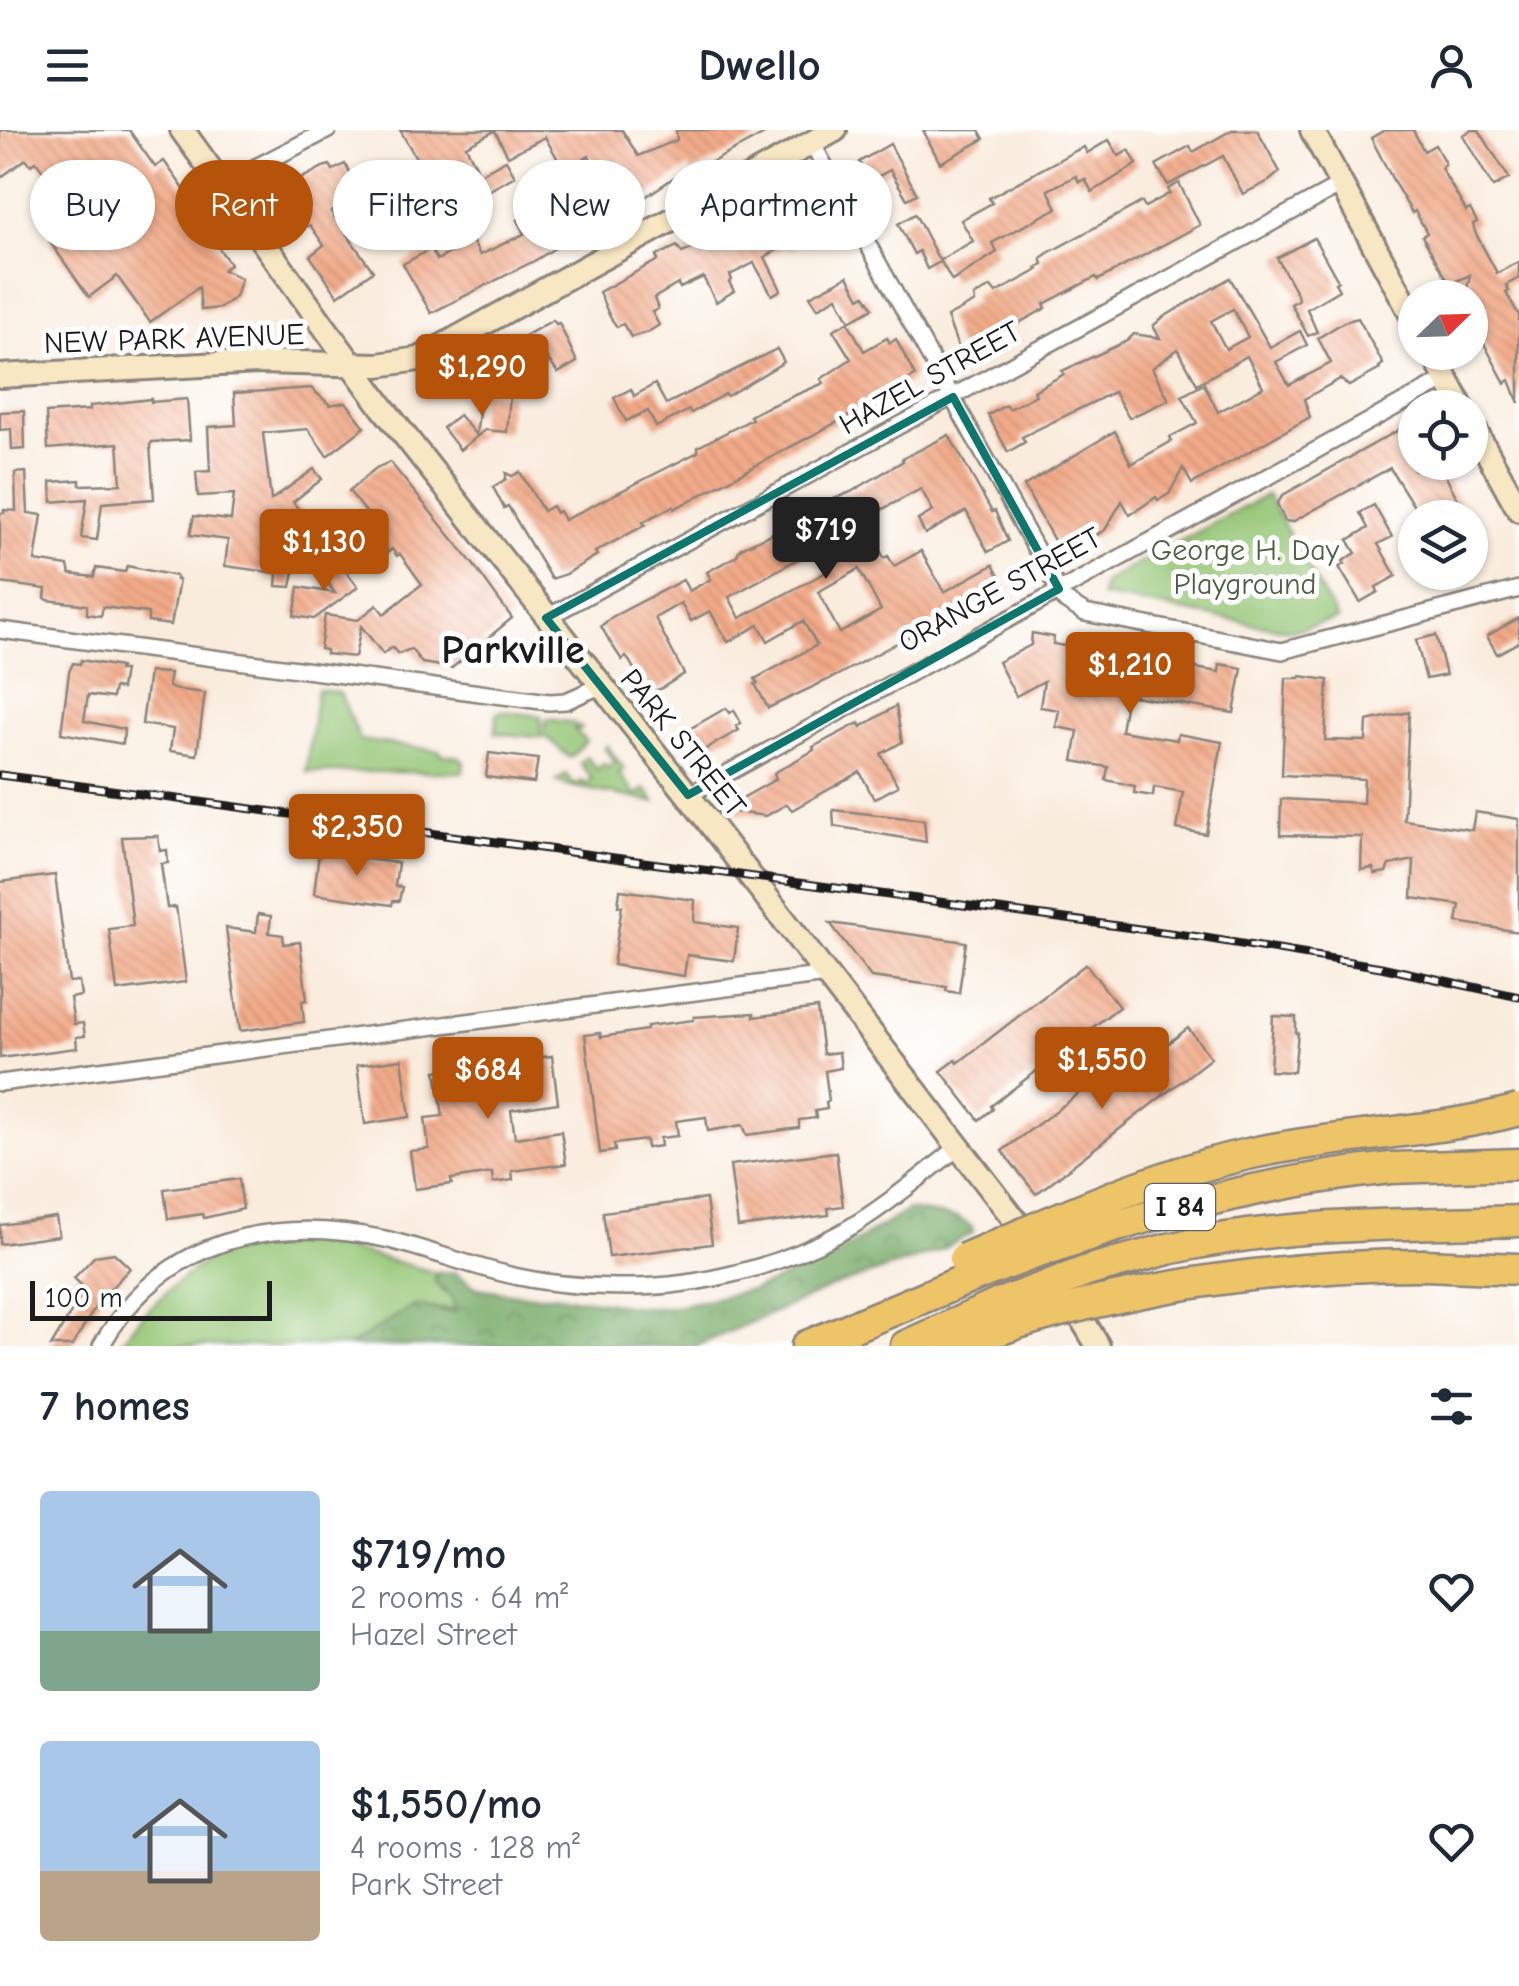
<!DOCTYPE html>
<meta charset="utf-8">
<style>
body{margin:0;font-family:"Comic Neue",sans-serif;background:#f2f2f3;color:#1f2937;height:100vh;display:flex;flex-direction:column;font-size:38px;white-space:nowrap}
*{box-sizing:border-box;margin:0}
p{font-size:32px;color:#747a83}
.icon{flex:none;width:55px;height:55px;fill:none;stroke:currentColor;stroke-width:2;stroke-linecap:round;stroke-linejoin:round}
.map{position:relative;height:1216px;overflow:hidden}
.sheet{display:flex;flex-direction:column;background:#fff;flex:1}
.sheet>*{flex:none}
.banner{position:absolute;left:30px;top:30px;width:1000px;height:90px;display:flex;gap:20px}
.needle{width:65px;rotate:67deg}
.controls{position:absolute;left:1398px;top:150px;display:grid;gap:20px}
.controls a{display:grid;place-items:center;width:90px;height:90px;border-radius:50%;background:#fff;box-shadow:0 2px 8px #0004;font-size:50px}
.scale{position:absolute;left:30px;bottom:25px;width:242px;box-sizing:border-box;padding-left:10px;border:5px solid #1c1c1c;border-top:0;font-size:28px;line-height:35px;white-space:nowrap;color:#1c1c1c;-webkit-text-stroke:8px #fff;paint-order:stroke}
.price{position:absolute;translate:-50% -85px;padding:0 22px;border-radius:10px;background:#b45309;color:#fff;font-size:32px;line-height:65px;filter:drop-shadow(0 2px 5px #0008)}
.price::after{content:'';position:absolute;left:50%;top:60px;width:30px;height:22px;margin-left:-15px;background:inherit;clip-path:polygon(0 0,100% 0,50% 100%)}
.price.selected{background:#222;color:#fff}
ul{padding:0;list-style:none}
li{display:flex;align-items:center;gap:30px;height:250px;padding:0 40px}
li span{display:grid;place-items:center;flex:none;width:280px;height:200px;border-radius:10px;color:#555}
li>.icon{margin-inline-start:auto}
span .icon{width:120px;height:120px;fill:#fffc;stroke-width:1}
li b{font-size:42px}
h2{display:flex;justify-content:space-between;align-items:center;height:120px;padding:0 40px;font-size:42px}
.pill{padding:0 35px;border-radius:45px;background:#fff;box-shadow:0 2px 8px #0004;font-size:35px;line-height:90px}
.pill.selected{background:#b45309;color:#fff}
header{display:flex;justify-content:space-between;align-items:center;height:130px;padding:0 40px;background:#fff;font-size:45px;font-weight:700}
.map>svg:first-child{display:block}
.green{fill:#95c676;stroke:#587149;stroke-width:2.5}
.forest{fill:url(#forest-crowns);stroke:#4a6442;stroke-width:2.5}
.building{fill:url(#building-back-hatch);fill-rule:evenodd}
.lines{fill:none;stroke-linecap:round;stroke-linejoin:round}
.minor-casing{stroke:#8a847c;stroke-width:20}
.secondary-casing{stroke:#8a847c;stroke-width:28}
.motorway-casing{stroke:#8a847c;stroke-width:35}
.minor{stroke:#fff;stroke-width:15}
.secondary{stroke:#f8e7c3;stroke-width:22}
.motorway{stroke:#eec469;stroke-width:30}
.rail-casing{stroke:#1c1c1c;stroke-width:9}
.rail{stroke:#fff;stroke-width:5;stroke-dasharray:15;stroke-linecap:butt}
.motorway-bridge-casing{stroke:#8a847c;stroke-width:35;stroke-linecap:butt}
.motorway-bridge{stroke:#eec469;stroke-width:30}
.marked{fill:none;stroke:#0f766e;stroke-width:8;stroke-linejoin:round}
.labels{text-anchor:middle;dominant-baseline:central;stroke-width:10;stroke-linejoin:round;paint-order:stroke}
.shield{fill:#fff;stroke:#606060;stroke-width:2.5}
.shield-label{font-size:28px;font-weight:bold;fill:#1c1c1c}
.street-label{font-size:30px;fill:#1c1c1c;stroke:#fff}
.park-label{font-size:30px;fill:#4c6040;stroke:#fff}
.district-label{font-size:40px;font-weight:bold;fill:#1c1c1c;stroke:#fff}
</style>
<header><svg class="icon" aria-label="menu" viewBox="0 0 24 24"><path d="M4 6h16M4 12h16M4 18h16"/></svg>Dwello<svg class="icon" aria-label="person" viewBox="0 0 24 24"><circle cx="12" cy="8" r="4"/><path d="M4 21q1-7 8-7t8 7"/></svg></header>
<div class="map">
<svg width="1519" height="1216" viewBox="0 0 1519 1216">
<defs>
<pattern id="forest-crowns" width="20" height="18" patternUnits="userSpaceOnUse" patternTransform="scale(2.5)"><rect width="20" height="18" fill="#78ab67"/><path d="M2 6a3 3 0 1 1 6 0M12 15a3 3 0 1 1 6 0" fill="none" stroke="#628a54"/></pattern>
<pattern id="building-back-hatch" width="6" height="6" patternUnits="userSpaceOnUse" patternTransform="scale(2.5)"><rect width="6" height="6" fill="#f2ab89"/><path d="M-1 5l2 2M0 0l6 6M5-1l2 2" fill="none" stroke="#cf9376"/></pattern>
</defs>
<rect width="100%" height="100%" fill="#fff"/>
<filter id="ink" filterUnits="userSpaceOnUse"><feTurbulence type="fractalNoise" baseFrequency=".01" numOctaves="2"/><feDisplacementMap in="SourceGraphic" scale="20" xChannelSelector="R" yChannelSelector="G"/><feConvolveMatrix kernelMatrix="1 2 1 2 8 2 1 2 1" color-interpolation-filters="sRGB"/></filter>
<filter id="wash" filterUnits="userSpaceOnUse"><feTurbulence type="fractalNoise" baseFrequency=".0048" numOctaves="4" result="noise"/><feDisplacementMap in="SourceGraphic" scale="40" xChannelSelector="R" yChannelSelector="G"/><feGaussianBlur stdDeviation="2.25" result="paint"/><feColorMatrix in="noise" values="0 0 0 0 0 0 0 0 0 0 0 0 0 0 0 0 0 1.4 0 .05"/><feComposite in="paint" operator="in"/></filter>
<g filter="url(#wash)">
<rect width="100%" height="100%" fill="#f9ecdd"/>
<g class="green">
<polygon points="1267,365 1337,489 1295,500 1281,499 1101,466 1104,452"/>
<polygon points="317,559 340,563 360,610 440,621 440,624 459,627 464,632 463,642 306,642"/>
<polygon points="501,581 541,586 540,602 546,599 544,593 548,589 572,593 583,599 574,599 586,611 570,628 548,608 495,603 497,584"/>
<polygon points="607,616 624,639 619,643 636,665 645,659 655,672 565,655 557,651 566,644 575,656 582,651 586,655 592,649 580,633 587,627 597,639 604,634 608,638 615,632 605,619"/>
<path d="M277 1110 322 1112 437 1143 434 1147 442 1161 452 1166 455 1180 412 1177 349 1216H119C140 1184 188 1138 223 1121 239 1114 259 1113 277 1110Z"/>
</g>
<path class="forest" d="M908 1080 958 1088 972 1097 973 1103 936 1122 832 1157 696 1216H349L412 1177C428 1173 440 1185 455 1181L452 1166 435 1153 437 1143 454 1142 477 1158 522 1165H552L640 1177H672L756 1159 827 1130Z"/>
<g id="blocks">
<g class="building">
<polygon points="0,0 129,0 155,37 164,31 211,97 206,100 230,134 223,140 241,148 235,167 220,178 201,180 199,157 150,192 117,146 89,167 50,112 79,91 36,31 31,35 26,29 0,48"/>
<polygon points="400,0 622,0 638,26 677,10 676,0 772,0 691,43 688,38 638,72 600,89 603,97 582,104 566,70 603,51 589,26 564,40 545,7 508,26 495,1 466,16 479,42 459,53 447,29 423,40"/>
<polygon points="923,0 979,0 984,9 940,33"/>
<polygon points="1232,0 1257,0 1280,42 1269,51 1243,64 1223,26 1168,55 1156,35 1190,16 1193,22"/>
<polygon points="1385,0 1413,0 1424,21 1435,15 1445,33 1441,38 1466,81 1470,79 1477,92 1473,94 1475,102 1497,143 1519,132 1519,148 1506,155 1509,161 1506,163 1519,185 1519,273 1510,250 1505,253 1470,187 1470,168 1465,168 1470,145 1450,154 1422,106 1427,103 1415,81 1412,83 1396,56 1371,8"/>
<polygon points="1472,0 1479,0 1509,48 1493,57 1463,5"/>
<polygon points="1109,10 1119,26 1129,20 1137,34 1092,62 1085,49 1079,52 1076,46 1048,60 1057,78 992,113 997,122 952,151 940,130 973,111 961,90 992,73 989,68 1075,21 1084,17 1087,23"/>
<polygon points="890,14 917,64 907,69 890,40 870,51 859,32"/>
<polygon points="506,30 515,46 488,61 480,44"/>
<polygon points="345,34 362,66 331,82 373,141 338,166 310,126 324,115 310,95 290,105 266,70 267,63 279,57 280,60 323,37 330,35 333,40"/>
<polygon points="1179,53 1200,95 1098,150 1096,147 1044,174 1046,178 961,225 947,187 975,172 974,166 991,157 996,163 1038,140 1036,138 1043,134 1041,128 1048,123 1142,72 1145,77 1170,63 1168,59"/>
<polygon points="810,55 832,96 797,115 788,119 786,115 765,127 781,160 772,165 754,133 730,145 732,150 729,152 734,161 716,172 703,147 680,158 678,154 654,168 658,179 652,182 659,195 648,202 631,207 623,194 617,197 610,187 599,162 658,130 656,126 677,116 682,123 699,116"/>
<polygon points="540,79 558,116 536,130 431,183 403,134 431,119 437,130 472,111 480,125 524,104 517,90"/>
<polygon points="915,84 940,132 927,139 919,121 914,124 898,94"/>
<polygon points="1314,108 1338,151 1335,153 1339,160 1307,179 1317,202 1308,206 1291,174 1298,170 1297,164 1277,128"/>
<polygon points="848,146 860,168 865,165 873,178 850,191 837,167 818,178 810,166"/>
<path d="M1230 148 1270 217 1300 201 1307 215 1276 232 1289 255 1331 233 1318 208 1344 192 1358 188 1383 234 1379 237 1380 239 1349 256 1340 249 1304 269 1310 287 1192 354 1183 338 1169 364 1158 370 1156 367 1130 385 1122 371 1105 400 1062 425 1024 356 1115 301 1131 334 1172 311 1170 307 1197 293 1182 266 1204 254 1218 282 1263 257 1247 226 1197 254 1178 219 1152 238 1169 270 1129 288 1114 262 1022 307 1025 312 1008 322 988 285 1006 275 1009 279 1036 265 1034 261 1064 244 1062 241 1127 211 1134 204 1160 208 1153 196 1162 188ZM1233 179 1248 207 1226 219 1211 191Z"/>
<polygon points="553,190 556,194 559,193 577,232 558,243 547,228 524,241 511,214"/>
<polygon points="848,192 864,221 887,208 890,213 896,209 915,246 908,250 910,252 860,280 674,379 673,376 643,392 645,395 595,422 597,425 566,444 551,449 508,376 504,378 493,357 506,349 506,343 512,346 520,342 543,381 552,376 556,383 559,381 564,390 698,322 698,317 752,289 750,286 763,279 824,253 821,249 851,229 833,200"/>
<polygon points="777,219 784,232 727,266 725,264 691,283 689,280 656,297 648,281 626,291 614,268 631,259 634,266 655,254 666,274"/>
<polygon points="311,258 330,275 346,272 365,297 327,326 308,299 263,303 271,370 314,339 322,349 293,372 305,388 281,404 297,426 291,457 276,456 277,443 225,436 228,410 190,405 194,386 231,390 234,364 198,366 196,342 210,341 208,297 236,295 234,263"/>
<polygon points="482,261 510,265 507,302 485,300 460,320 443,298 459,285 476,305"/>
<polygon points="151,269 151,272 187,269 190,310 152,312 150,315 154,369 102,373 97,410 81,408 87,369 52,372 51,352 80,350 80,355 121,354 118,313 48,319 46,283 90,280 90,276"/>
<polygon points="24,281 25,319 12,320 11,299 0,300 0,282"/>
<polygon points="1415,291 1415,339 1427,332 1438,332 1464,381 1452,388 1421,388 1390,338 1292,392 1285,391 1277,374 1283,365"/>
<path d="M949 305 992 382 995 381 1008 411 988 422 966 381 925 404 918 390 933 381 921 359 866 388 868 397 884 428 888 426 894 436 921 421 944 462 993 435 1006 459 977 475 975 471 834 547 768 578 755 554 758 553 755 549 817 515 803 491 768 511 759 495 728 512 710 481 691 491 681 473 655 488 684 544 660 559 647 563 630 532 626 527 622 530 610 512 601 496 612 487 683 450 689 461 711 449 707 442 736 426 741 418 780 400 778 398 819 375 851 362 903 331 902 329ZM818 418 830 440 740 488 729 467ZM859 439 881 480 840 503 818 462Z"/>
<polygon points="390,332 473,434 512,488 452,538 422,533 411,519 398,524 392,517 383,524 361,496 355,527 326,524 326,520 320,519 325,485 358,490 377,475 384,484 422,454 400,424 397,426 392,419 387,423 377,410 382,406 378,397 349,361 376,338"/>
<polygon points="26,342 28,383 42,385 35,431 68,436 70,444 94,447 96,438 125,442 127,436 176,446 176,450 179,450 171,495 148,492 148,483 103,477 101,486 87,484 87,475 48,470 45,468 46,459 0,453 0,383 4,383 4,380 16,381 15,343"/>
<polygon points="1374,375 1392,407 1378,414 1396,446 1376,457 1378,462 1360,472 1339,437 1345,434 1343,431 1356,423 1348,410 1368,398 1360,383"/>
<polygon points="340,433 358,457 314,489 294,486 299,457 335,463 323,446"/>
<polygon points="1519,488 1519,512 1497,524 1487,506"/>
<polygon points="1032,503 1054,507 1053,514 1219,542 1220,534 1242,538 1234,583 1127,565 1121,601 1177,610 1178,604 1222,612 1206,704 1177,699 1183,662 1154,657 1153,666 1134,663 1135,656 1106,650 1108,637 1073,631 1078,601 1056,597 1059,580 1040,577 1044,551 1016,566 998,532 1031,515"/>
<polygon points="1436,505 1446,545 1426,549 1416,510"/>
<polygon points="81,530 120,537 119,540 124,540 121,559 114,558 112,568 88,565 84,591 124,599 123,614 61,603 69,542 73,533 80,534"/>
<polygon points="149,542 170,543 168,556 173,559 205,563 197,625 170,621 173,599 142,594"/>
<polygon points="1300,546 1328,550 1325,610 1366,611 1367,591 1409,582 1404,690 1472,700 1475,682 1519,689 1519,802 1457,792 1460,775 1412,768 1414,730 1389,735 1386,742 1375,744 1373,738 1361,740 1362,707 1280,705 1281,669 1363,673 1364,649 1282,645 1286,548 1300,548"/>
<polygon points="896,576 902,612 881,624 898,656 874,669 860,642 792,680 787,674 766,686 721,680 776,649 774,643 814,620 813,617 859,593 861,597"/>
<polygon points="726,578 730,583 734,580 741,593 736,596 739,600 691,627 679,605"/>
<polygon points="489,623 538,629 534,653 486,647"/>
<polygon points="833,680 924,690 926,712 834,696"/>
<polygon points="158,706 160,721 167,720 168,733 161,734 167,778 176,777 186,852 117,861 109,799 133,796 122,707"/>
<polygon points="319,723 398,733 395,756 402,757 399,771 393,771 392,775 314,764"/>
<polygon points="55,745 69,852 79,851 81,866 70,868 74,894 83,893 85,906 76,907 77,918 0,928 0,752"/>
<polygon points="620,760 695,770 694,792 738,798 734,831 687,825 684,846 613,835 622,776 618,776"/>
<polygon points="258,784 271,786 269,803 283,805 284,814 300,812 307,870 302,871 304,892 240,901 226,798 256,802"/>
<polygon points="830,793 966,812 959,863 946,861 947,857 871,847"/>
<polygon points="1086,834 1119,877 991,976 993,979 979,990 941,941 956,930 958,933"/>
<polygon points="817,878 823,924 839,922 841,938 825,941 829,971 826,972 827,979 815,981 816,988 799,990 799,998 747,1005 743,995 708,1001 706,987 676,991 678,1006 660,1008 661,1016 647,1018 646,1010 614,1014 615,1021 600,1023 585,905 600,903 601,907 647,900 647,896 694,890 694,887 754,883 754,887"/>
<polygon points="1273,886 1296,887 1296,903 1298,903 1294,942 1270,941"/>
<polygon points="1188,898 1211,928 1036,1064 1002,1021 1124,930 1133,941"/>
<polygon points="501,916 502,925 509,924 510,931 552,926 558,973 511,980 515,1008 561,1001 566,1034 512,1041 513,1050 493,1053 492,1043 451,1049 452,1054 415,1059 410,1021 429,1019 425,988 443,986 436,941 478,935 477,928 486,927 484,918"/>
<polygon points="402,929 410,987 365,994 357,935"/>
<polygon points="836,1022 843,1076 828,1078 829,1085 738,1097 730,1035"/>
<polygon points="239,1049 243,1079 204,1088 203,1084 168,1089 164,1059"/>
<polygon points="706,1069 712,1114 609,1127 603,1082"/>
<polygon points="56,1087 59,1106 0,1114 0,1095"/>
<polygon points="114,1123 130,1138 99,1171 72,1216 51,1216 85,1159 74,1148 95,1126"/>
</g>
</g>
</g>
<g filter="url(#ink)">
<use href="#blocks" fill-opacity="0" stroke="#8a847c" stroke-width="2.5"/>
<g class="lines">
<g class="minor-casing">
<g id="minor">
<polyline points="812,13 1064,470 1085,483 1282,521 1519,459"/>
<polyline points="221,55 328,0"/>
<polyline points="546,488 1341,55"/>
<polyline points="0,500 549,572 566,571 600,556"/>
<polyline points="688,665 1446,249"/>
<polyline points="0,953 826,845"/>
<path d="M101 1216C162 1108 271 1085 385 1109 432 1120 476 1139 524 1148 558 1155 595 1157 630 1157 700 1157 781 1136 842 1102 884 1078 921 1046 959 1017"/>
</g>
</g>
<g class="secondary-casing">
<g id="secondary">
<polyline points="182,0 383,278 688,665 1051,1137 1098,1216"/>
<polyline points="1312,0 1415,191"/>
<polyline points="1432,222 1462,278"/>
<polyline points="0,246 258,232 378,235 419,229 835,0"/>
<polyline points="1470,291 1519,380"/>
</g>
</g>
<g class="motorway-casing">
<g id="motorway">
<polyline points="1391,1038 1519,1034"/>
<path d="M1168 1119C1290 1092 1396 1095 1519 1091"/>
<polyline points="1425,1135 1519,1139"/>
<polyline points="807,1216 977,1145"/>
<polyline points="906,1216 999,1174"/>
<polyline points="955,1216 1015,1194"/>
</g>
</g>
<use href="#minor" class="minor"/>
<use href="#secondary" class="secondary"/>
<use href="#motorway" class="motorway"/>
<g class="rail-casing">
<polyline id="rail" points="0,645 1199,807 1381,837 1519,867"/>
</g>
<use href="#rail" class="rail"/>
<g class="motorway-bridge-casing">
<g id="motorway-bridge">
<path d="M964 1129C1060 1088 1154 1044 1257 1022 1343 1004 1433 1003 1519 980"/>
<path d="M977 1145C1111 1093 1248 1053 1391 1038"/>
<polyline points="999,1174 1090,1140 1168,1119"/>
<path d="M1015 1194C1146 1154 1288 1135 1425 1135"/>
</g>
</g>
<use href="#motorway-bridge" class="motorway-bridge"/>
</g>
</g>
<path class="marked" d="M953 267 1059 459 688 665 546 488Z"/>
<g class="labels">
<rect class="shield" x="1145" y="1054" width="70" height="46" rx="8"/>
<g class="shield-label">
<text x="1180" y="1077">I 84</text>
</g>
<g class="street-label">
<text transform="translate(174 209) rotate(-2)">NEW PARK AVENUE</text>
<text transform="translate(930 248) rotate(-29)">HAZEL STREET</text>
<text transform="translate(1000 460) rotate(-29)">ORANGE STREET</text>
<text transform="translate(683 613) rotate(51)">PARK STREET</text>
</g>
<g class="park-label">
<text x="1245" y="420">George H. Day<tspan x="1245" dy="34">Playground</tspan></text>
</g>
<g class="district-label">
<text x="513" y="520">Parkville</text>
</g>
</g>
</svg>
<div class="controls">
<a><svg class="needle" viewBox="-14 -14 28 28"><path d="M0-13l5 13h-10z" fill="#e53935"/><path d="M0 13l5-13h-10z" fill="#747a83"/></svg></a>
<a><svg class="icon" aria-label="locate" viewBox="0 0 24 24"><circle cx="12" cy="12" r="6"/><path d="M12 2v4M12 18v4M2 12h4M18 12h4"/></svg></a>
<a><svg class="icon" aria-label="layers" viewBox="0 0 24 24"><path d="M12 4l9 5-9 5-9-5zM3 14l9 5 9-5"/></svg></a>
</div>
<div class="scale">100 m</div>
<b class="price" style="left:482px;top:289px">$1,290</b>
<b class="price selected" style="left:826px;top:452px">$719</b>
<b class="price" style="left:324px;top:464px">$1,130</b>
<b class="price" style="left:1130px;top:587px">$1,210</b>
<b class="price" style="left:357px;top:749px">$2,350</b>
<b class="price" style="left:1102px;top:982px">$1,550</b>
<b class="price" style="left:488px;top:992px">$684</b>
<div class="banner">
<a class="pill">Buy</a>
<a class="pill selected">Rent</a>
<a class="pill">Filters</a>
<a class="pill">New</a>
<a class="pill">Apartment</a>
</div>
</div>
<section class="sheet">
<h2>7 homes<svg class="icon" aria-label="filters" viewBox="0 0 24 24"><path d="M4 7h16M4 17h16"/><circle cx="9" cy="7" r="2"/><circle cx="15" cy="17" r="2"/></svg></h2>
<ul>
<li><span style="background:linear-gradient(#a9c7e8 70%,#7fa58c 0)"><svg class="icon" aria-label="home" viewBox="0 0 24 24"><path d="M3 11l9-7 9 7M6 9v11h12V9"/></svg></span><div><b>$719/mo</b><p>2 rooms · 64 m²</p><p>Hazel Street</p></div><svg class="icon" aria-label="heart" viewBox="0 0 24 24"><path d="M12 20l-8-8c-3-5 5-10 8-4 3-6 11-1 8 4z"/></svg></li>
<li><span style="background:linear-gradient(#a9c7e8 65%,#b9a48a 0)"><svg class="icon" aria-label="home" viewBox="0 0 24 24"><path d="M3 11l9-7 9 7M6 9v11h12V9"/></svg></span><div><b>$1,550/mo</b><p>4 rooms · 128 m²</p><p>Park Street</p></div><svg class="icon" aria-label="heart" viewBox="0 0 24 24"><path d="M12 20l-8-8c-3-5 5-10 8-4 3-6 11-1 8 4z"/></svg></li>
</ul>
</section>
